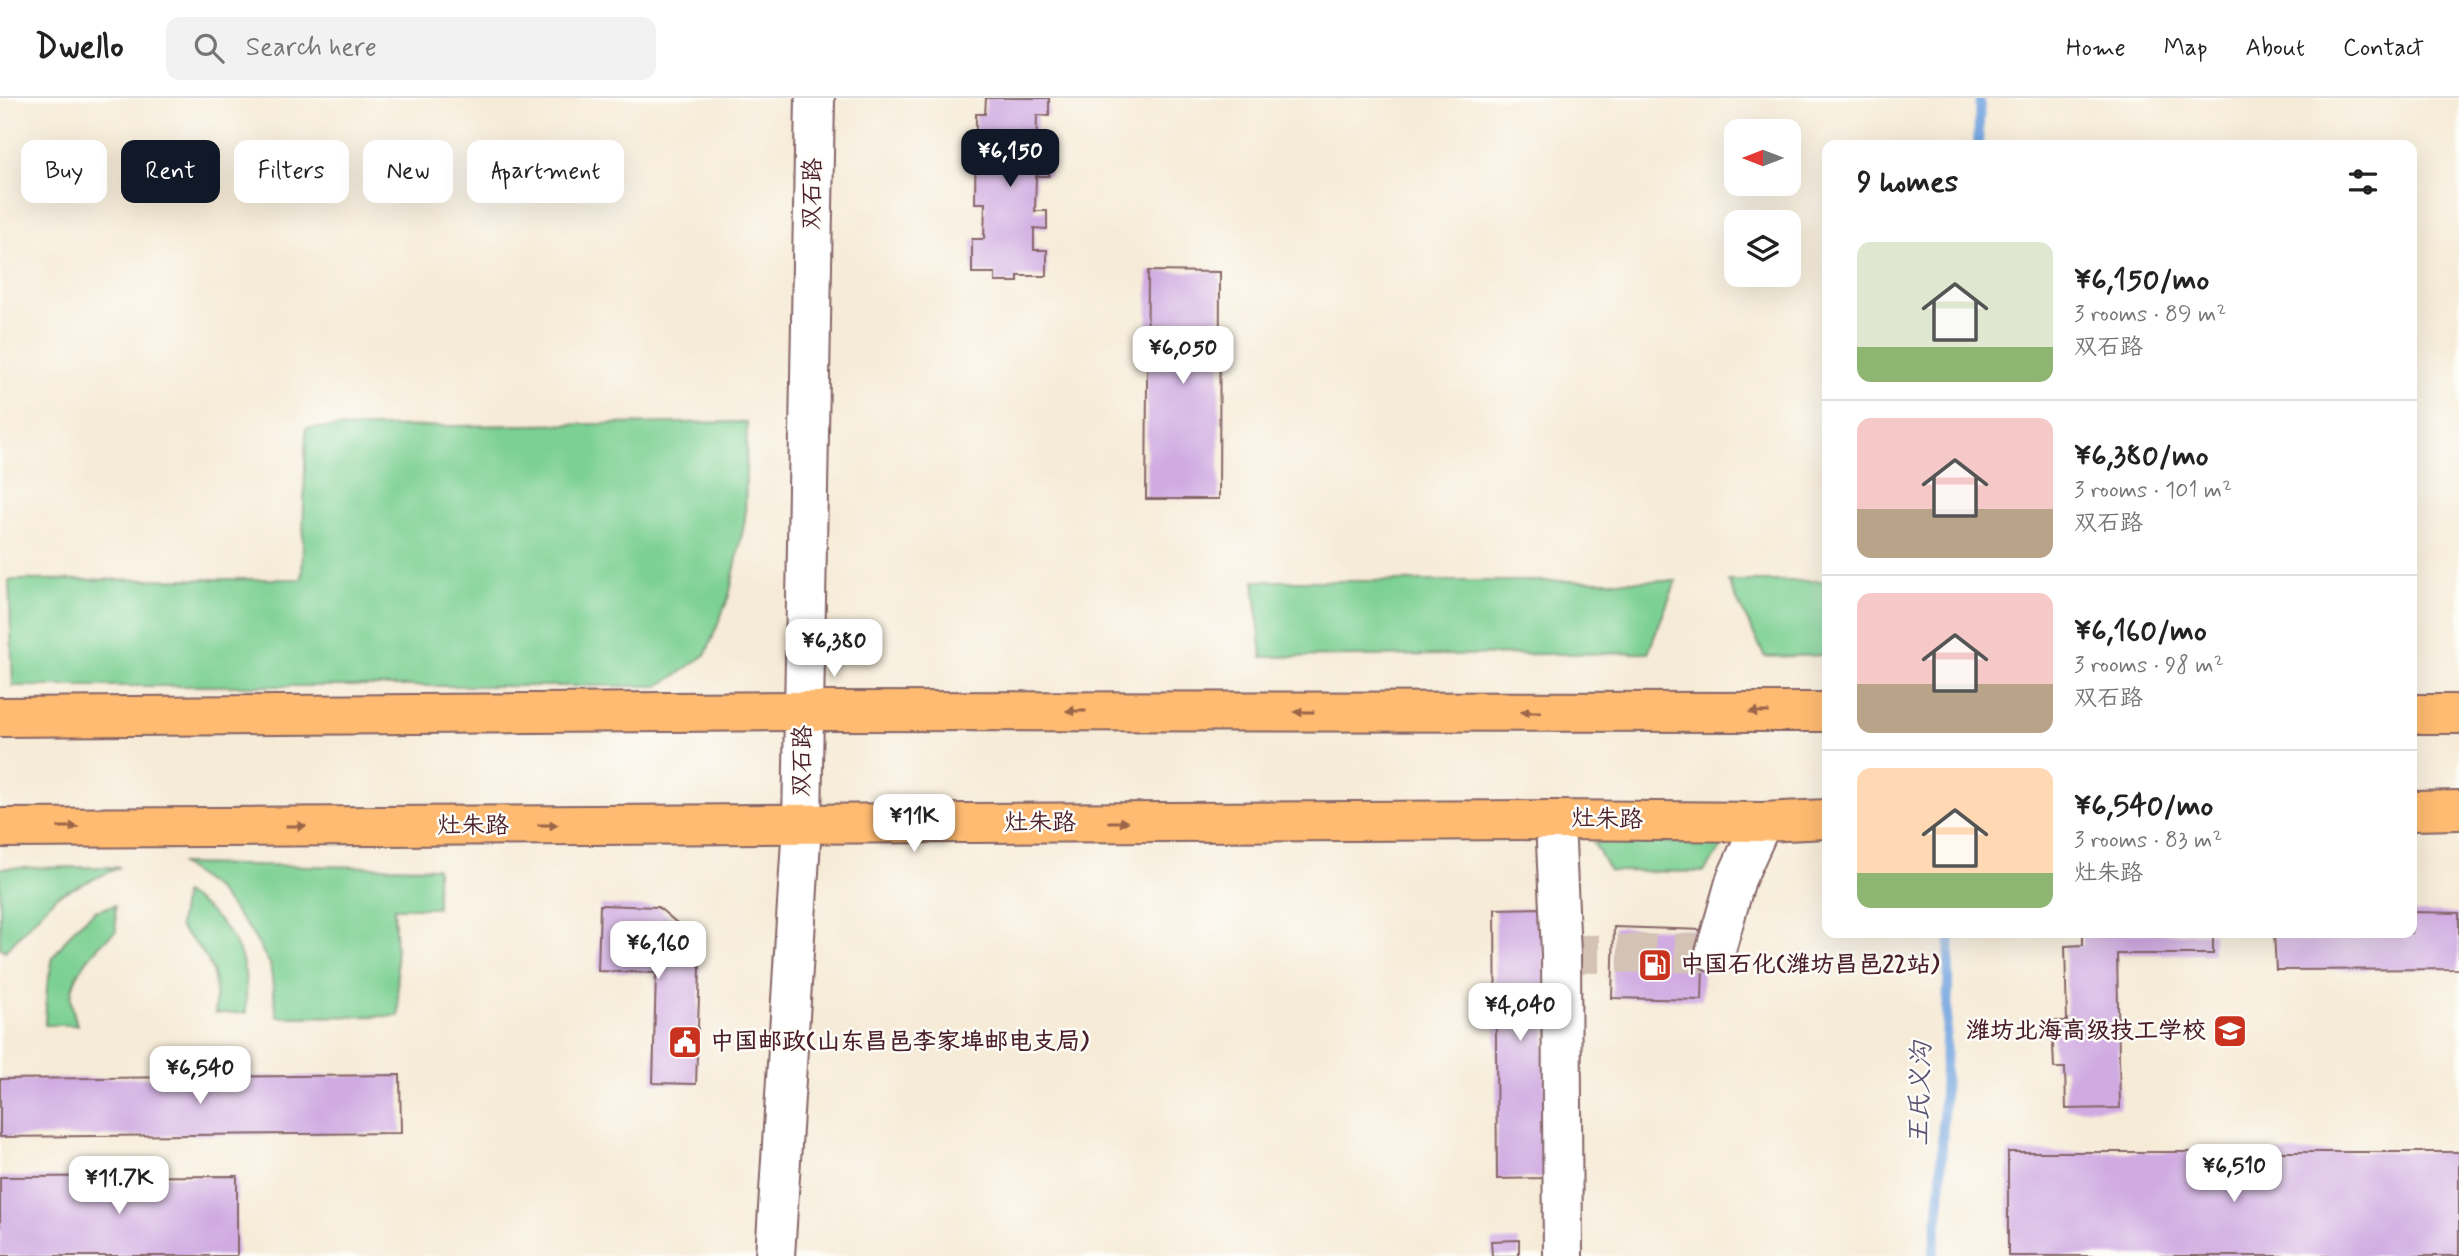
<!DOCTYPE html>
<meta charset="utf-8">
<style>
body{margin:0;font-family:Mynerve,"LXGW WenKai TC",sans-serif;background:#f2f2f2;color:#222;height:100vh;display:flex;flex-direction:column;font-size:26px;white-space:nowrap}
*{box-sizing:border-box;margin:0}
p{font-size:23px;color:#767676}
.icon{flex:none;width:38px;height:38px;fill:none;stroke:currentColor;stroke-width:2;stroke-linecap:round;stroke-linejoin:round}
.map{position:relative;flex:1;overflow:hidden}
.drawer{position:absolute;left:1822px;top:42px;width:595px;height:798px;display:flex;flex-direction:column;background:#fff;border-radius:14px;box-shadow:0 7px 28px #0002}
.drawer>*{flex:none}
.hud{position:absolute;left:21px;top:42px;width:665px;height:63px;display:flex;gap:14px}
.needle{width:46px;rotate:270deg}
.controls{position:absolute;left:1724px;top:21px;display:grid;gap:14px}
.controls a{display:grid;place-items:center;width:77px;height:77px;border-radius:14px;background:#fff;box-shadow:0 7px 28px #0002;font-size:35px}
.price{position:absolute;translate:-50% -60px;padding:0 16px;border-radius:14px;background:#fff;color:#222;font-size:23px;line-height:46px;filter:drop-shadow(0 2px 4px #0008)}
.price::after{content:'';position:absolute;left:50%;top:42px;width:21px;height:16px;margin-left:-10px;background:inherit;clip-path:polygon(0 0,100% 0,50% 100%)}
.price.current{background:#111827;color:#fff}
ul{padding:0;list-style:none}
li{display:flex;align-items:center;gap:21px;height:175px;padding:0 35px}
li+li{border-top:2px solid #e0e0e0}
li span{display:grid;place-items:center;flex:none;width:196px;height:140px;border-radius:14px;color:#555}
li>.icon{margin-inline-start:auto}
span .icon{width:84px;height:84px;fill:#fffc;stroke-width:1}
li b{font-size:30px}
h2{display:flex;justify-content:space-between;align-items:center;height:84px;padding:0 35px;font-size:30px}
.tag{padding:0 24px;border-radius:14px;background:#fff;box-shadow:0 7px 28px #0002;font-size:24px;line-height:63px}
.tag.current{background:#111827;color:#fff}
header{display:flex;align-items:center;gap:42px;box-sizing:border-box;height:98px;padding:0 35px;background:#fff;border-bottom:2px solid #e0e0e0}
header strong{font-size:33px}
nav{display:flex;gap:38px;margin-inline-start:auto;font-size:24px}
.search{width:490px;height:63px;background:#f2f2f2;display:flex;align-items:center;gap:18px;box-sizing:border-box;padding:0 24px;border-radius:14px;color:#767676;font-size:26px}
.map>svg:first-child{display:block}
.green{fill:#7bd093;stroke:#62785f;stroke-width:2}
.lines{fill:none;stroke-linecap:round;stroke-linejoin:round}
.stream{stroke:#75a6e0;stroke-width:10}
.building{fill:#d0abe2}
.minor-tunnel{stroke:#d4c2b5;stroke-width:38;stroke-dasharray:38 19;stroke-linecap:butt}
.minor-casing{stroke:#866667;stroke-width:42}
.major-casing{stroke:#866667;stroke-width:42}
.minor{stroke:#fff;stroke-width:38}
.major{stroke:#febb71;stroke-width:38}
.oneway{fill:#9b654a}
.labels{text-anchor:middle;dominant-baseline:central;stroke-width:5;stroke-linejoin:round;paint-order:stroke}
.street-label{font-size:24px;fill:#4a1f2b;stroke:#fdfcf7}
.poi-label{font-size:24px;font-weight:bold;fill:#4a1f2b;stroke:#fdfcf7;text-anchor:start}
.water-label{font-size:26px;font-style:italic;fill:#5b5573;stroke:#fdfcf7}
</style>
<header>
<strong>Dwello</strong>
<div class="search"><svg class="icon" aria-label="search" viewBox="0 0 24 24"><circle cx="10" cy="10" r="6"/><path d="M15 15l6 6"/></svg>Search here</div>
<nav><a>Home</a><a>Map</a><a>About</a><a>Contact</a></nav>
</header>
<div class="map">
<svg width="2459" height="1158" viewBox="0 0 2459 1158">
<rect width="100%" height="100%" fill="#fdfcf7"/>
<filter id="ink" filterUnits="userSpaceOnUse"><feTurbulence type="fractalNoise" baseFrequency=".0143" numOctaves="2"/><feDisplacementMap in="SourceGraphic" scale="14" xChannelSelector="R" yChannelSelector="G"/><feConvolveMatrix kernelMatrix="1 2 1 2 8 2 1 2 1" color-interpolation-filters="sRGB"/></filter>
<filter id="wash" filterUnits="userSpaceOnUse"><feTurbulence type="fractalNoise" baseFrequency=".00686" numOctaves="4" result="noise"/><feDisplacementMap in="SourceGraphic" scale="28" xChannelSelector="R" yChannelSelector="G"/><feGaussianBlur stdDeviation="1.57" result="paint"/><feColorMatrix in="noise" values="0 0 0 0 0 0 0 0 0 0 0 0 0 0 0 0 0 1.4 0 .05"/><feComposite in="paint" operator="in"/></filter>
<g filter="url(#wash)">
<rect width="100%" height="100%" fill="#f6ebd7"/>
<g class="green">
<polygon points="747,324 745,422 729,498 706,556 677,577 658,588 13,588 9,482 302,481 306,330"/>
<polygon points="1254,483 1676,483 1648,555 1262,559"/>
<polygon points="1728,483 1827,483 1827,557 1765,559"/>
<polygon points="1593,744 1725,744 1704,774 1610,773"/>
<polygon points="181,766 437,770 437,810 394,810 399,918 277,919 270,866 249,831 216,791"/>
<polygon points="120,769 56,798 5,853 0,849 0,770"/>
<path d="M184 795C214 813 240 839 245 876 247 888 246 902 246 915H215C217 869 211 861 179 829Z"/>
<path d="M115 807 116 833C97 848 72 874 71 900 71 908 75 919 77 927H45L47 889 53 859 74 831 95 813Z"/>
</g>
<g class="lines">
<g class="stream">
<polyline points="1978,47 1980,0"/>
<polyline points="1933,1158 1940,1102 1950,835"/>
</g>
</g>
<g id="blocks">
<g class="building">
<polygon points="986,0 1049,0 1049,18 1037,17 1036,59 1049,60 1049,78 1036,78 1035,113 1047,113 1047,131 1034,130 1034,152 1047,152 1047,178 1018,178 1018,184 995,184 995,175 972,175 972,141 984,141 985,105 975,105 976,16 985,16"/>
<polygon points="1148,173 1220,174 1219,401 1146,401"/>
<polygon points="600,807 658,809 689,835 700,870 696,986 653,985 656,875 598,873"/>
<polygon points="1545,810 1545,1080 1497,1081 1495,811"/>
<polygon points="2412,814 2459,815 2459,871 2276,872 2274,835 2412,835"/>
<polygon points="1614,829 1704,832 1702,902 1612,900"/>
<polygon points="2083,835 2213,835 2213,856 2117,856 2120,1010 2066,1011 2065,970 2054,970 2052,923 2067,923 2065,848 2083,847"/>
<polygon points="400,977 401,1035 0,1039 0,981"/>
<rect x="2008" y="1054" width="451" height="104"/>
<polygon points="237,1078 237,1158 0,1158 0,1079"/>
<polygon points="1519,1142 1519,1158 1492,1158 1491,1143"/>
</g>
</g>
</g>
<g filter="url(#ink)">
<use href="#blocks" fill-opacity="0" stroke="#866667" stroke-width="2"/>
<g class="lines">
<polyline class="minor-tunnel" points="1561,856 1715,855"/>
<g class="minor-casing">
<g id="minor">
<polyline points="1555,722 1561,856 1563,1158"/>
<polyline points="1715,855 1736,781 1762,724"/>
<polyline points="775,1158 802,726 815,0"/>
</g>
</g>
<g class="major-casing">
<g id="major">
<polyline points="2412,616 2459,616"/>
<polyline points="0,619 804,613 1827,614"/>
<polyline points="2412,713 2459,712"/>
<polyline points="0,730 1555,722 1762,724 1827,721"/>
</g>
</g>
<use href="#minor" class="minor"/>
<use href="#major" class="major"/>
</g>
<defs><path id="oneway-solid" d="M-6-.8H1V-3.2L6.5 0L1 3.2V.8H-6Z" transform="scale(1.75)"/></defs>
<g class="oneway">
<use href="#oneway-solid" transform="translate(1076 613) rotate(-180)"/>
<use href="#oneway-solid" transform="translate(1304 614) rotate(-180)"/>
<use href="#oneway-solid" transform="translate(1531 614) rotate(-180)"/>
<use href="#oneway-solid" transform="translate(1759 614) rotate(-180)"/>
<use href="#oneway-solid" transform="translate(1118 724)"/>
<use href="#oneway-solid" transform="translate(548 727)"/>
<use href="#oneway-solid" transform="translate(296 728)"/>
<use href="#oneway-solid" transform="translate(68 729)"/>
</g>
</g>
<defs>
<g id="fuel-square" transform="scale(1.75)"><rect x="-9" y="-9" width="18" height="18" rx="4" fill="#c8321e" stroke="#fdfcf7"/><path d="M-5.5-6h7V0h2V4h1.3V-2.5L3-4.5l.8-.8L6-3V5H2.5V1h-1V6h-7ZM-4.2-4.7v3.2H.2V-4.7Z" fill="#fff"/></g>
<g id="school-square" transform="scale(1.75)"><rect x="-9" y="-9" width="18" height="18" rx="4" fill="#c8321e" stroke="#fdfcf7"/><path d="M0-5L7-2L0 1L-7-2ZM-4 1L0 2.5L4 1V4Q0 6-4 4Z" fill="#fff"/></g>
<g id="civic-square" transform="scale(1.75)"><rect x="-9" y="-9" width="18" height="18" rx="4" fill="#c8321e" stroke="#fdfcf7"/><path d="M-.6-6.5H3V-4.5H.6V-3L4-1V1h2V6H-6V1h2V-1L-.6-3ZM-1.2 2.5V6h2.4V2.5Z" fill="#fff"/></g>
</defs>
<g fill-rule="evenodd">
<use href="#fuel-square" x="1655" y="867"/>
<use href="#school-square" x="2230" y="933"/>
<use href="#civic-square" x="685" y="944"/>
</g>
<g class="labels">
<g class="street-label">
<text transform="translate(813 96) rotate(-89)">双石路</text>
<text transform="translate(803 663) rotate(-89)">双石路</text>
<text transform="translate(1607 722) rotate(1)">灶朱路</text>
<text x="1040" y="725">灶朱路</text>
<text x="473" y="728">灶朱路</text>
</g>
<g class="poi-label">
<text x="1680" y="867">中国石化(潍坊昌邑22站)</text>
<text x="2206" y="933" text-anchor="end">潍坊北海高级技工学校</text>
<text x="710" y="944">中国邮政(山东昌邑李家埠邮电支局)</text>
</g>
<g class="water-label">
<text transform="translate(1921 996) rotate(-88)">王氏义沟</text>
</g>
</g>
</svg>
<div class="controls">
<a><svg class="needle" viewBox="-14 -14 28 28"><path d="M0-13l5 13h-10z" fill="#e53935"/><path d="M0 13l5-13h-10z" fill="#767676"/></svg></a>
<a><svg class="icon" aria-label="layers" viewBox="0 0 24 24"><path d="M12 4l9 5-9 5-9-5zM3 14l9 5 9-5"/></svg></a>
</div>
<b class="price current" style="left:1010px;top:91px">¥6,150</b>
<b class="price" style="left:1183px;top:288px">¥6,050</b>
<b class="price" style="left:834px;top:581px">¥6,380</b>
<b class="price" style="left:914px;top:756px">¥11K</b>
<b class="price" style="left:658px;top:883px">¥6,160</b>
<b class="price" style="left:1520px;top:945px">¥4,040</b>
<b class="price" style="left:200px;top:1008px">¥6,540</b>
<b class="price" style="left:2234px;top:1106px">¥6,510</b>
<b class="price" style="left:119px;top:1118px">¥11.7K</b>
<div class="hud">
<a class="tag">Buy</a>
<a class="tag current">Rent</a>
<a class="tag">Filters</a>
<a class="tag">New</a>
<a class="tag">Apartment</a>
</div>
<section class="drawer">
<h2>9 homes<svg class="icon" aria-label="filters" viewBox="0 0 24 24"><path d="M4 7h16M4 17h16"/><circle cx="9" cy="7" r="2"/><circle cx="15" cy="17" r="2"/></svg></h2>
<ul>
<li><span style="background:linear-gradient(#dfe7d0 75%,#8fb573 0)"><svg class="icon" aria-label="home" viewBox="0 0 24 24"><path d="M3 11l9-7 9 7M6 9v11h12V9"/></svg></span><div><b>¥6,150/mo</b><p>3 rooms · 89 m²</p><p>双石路</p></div></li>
<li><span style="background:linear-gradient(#f6c9c9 65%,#b9a48a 0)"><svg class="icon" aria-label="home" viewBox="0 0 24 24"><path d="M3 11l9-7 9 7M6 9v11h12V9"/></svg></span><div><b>¥6,380/mo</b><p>3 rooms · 101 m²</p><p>双石路</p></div></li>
<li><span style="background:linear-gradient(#f6c9c9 65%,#b9a48a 0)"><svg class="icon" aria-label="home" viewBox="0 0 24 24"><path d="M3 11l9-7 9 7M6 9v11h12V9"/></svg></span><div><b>¥6,160/mo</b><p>3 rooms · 98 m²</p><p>双石路</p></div></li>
<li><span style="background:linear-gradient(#ffd9b3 75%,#8fb573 0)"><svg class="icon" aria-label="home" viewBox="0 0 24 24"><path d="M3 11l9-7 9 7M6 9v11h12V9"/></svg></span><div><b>¥6,540/mo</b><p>3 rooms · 83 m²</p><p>灶朱路</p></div></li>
</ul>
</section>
</div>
